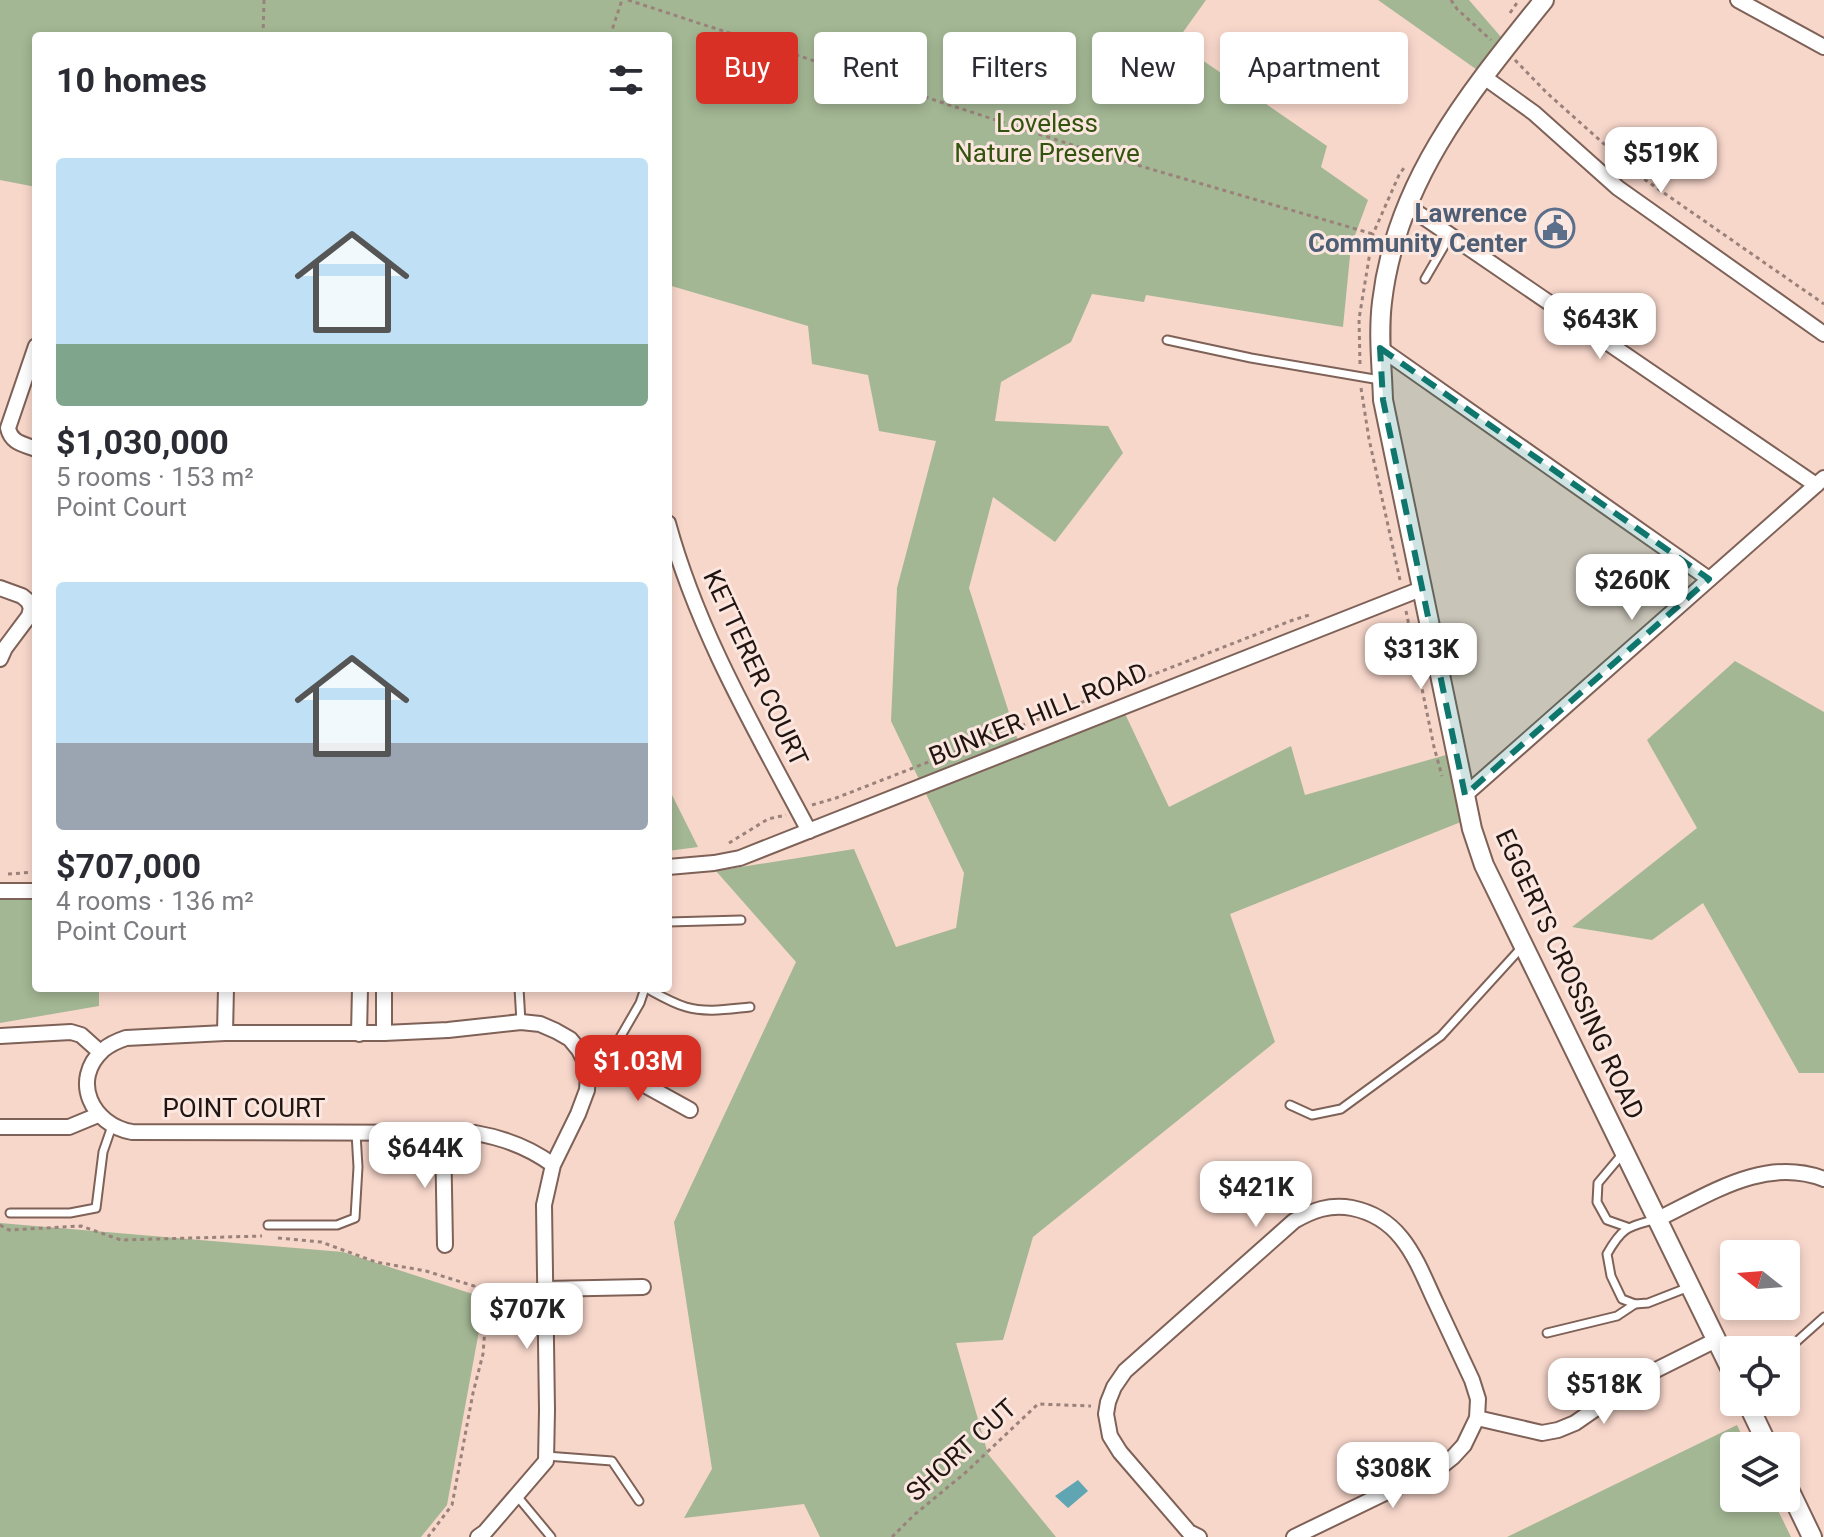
<!DOCTYPE html>
<meta charset="utf-8">
<style>
body{margin:0;font-family:Roboto,sans-serif;background:#f2f2f3;color:#2b2b33;height:100vh;display:flex;flex-direction:column;font-size:30px;white-space:nowrap}
*{box-sizing:border-box;margin:0}
p{font-size:26px;color:#7c7c81}
.icon{flex:none;width:44px;height:44px;fill:none;stroke:currentColor;stroke-width:2;stroke-linecap:round;stroke-linejoin:round}
.map{position:relative;flex:1;overflow:hidden}
.panel{position:absolute;left:32px;top:32px;width:640px;height:960px;display:flex;flex-direction:column;background:#fff;border-radius:8px;box-shadow:0 4px 12px #0003}
.panel>*{flex:none}
.top-card{position:absolute;left:696px;top:32px;width:760px;height:72px;display:flex;gap:16px}
.needle{width:52px;rotate:287deg}
.controls{position:absolute;left:1720px;top:1240px;display:grid;gap:16px}
.controls a{display:grid;place-items:center;width:80px;height:80px;border-radius:8px;background:#fff;box-shadow:0 4px 12px #0003;font-size:40px}
.price{position:absolute;translate:-50% -68px;padding:0 18px;border-radius:16px;background:#fff;color:#222;font-size:26px;line-height:52px;filter:drop-shadow(0 2px 4px #0008)}
.price::after{content:'';position:absolute;left:50%;top:48px;width:24px;height:18px;margin-left:-12px;background:inherit;clip-path:polygon(0 0,100% 0,50% 100%)}
.price.current{background:#d93025;color:#fff}
ul{padding:0;list-style:none}
li{display:grid;align-content:center;gap:16px;height:424px;padding:0 24px}
li span{display:grid;place-items:center;height:248px;border-radius:8px;color:#555}
li>.icon{margin-inline-start:auto}
span .icon{width:144px;height:144px;fill:#fffc;stroke-width:1}
li b{font-size:34px}
h2{display:flex;justify-content:space-between;align-items:center;height:96px;padding:0 24px;font-size:34px}
.chip{padding:0 28px;border-radius:8px;background:#fff;box-shadow:0 4px 12px #0003;font-size:28px;line-height:72px}
.chip.current{background:#d93025;color:#fff}
.map>svg:first-child{display:block}
.green{fill:#a3b794}
.water{fill:#5fa5b2}
.lines{fill:none;stroke-linecap:round;stroke-linejoin:round}
.service-casing{stroke:#7e6157;stroke-width:11}
.minor-casing{stroke:#7e6157;stroke-width:18}
.tertiary-casing{stroke:#7e6157;stroke-width:22}
.path{stroke:#9a827a;stroke-width:3;stroke-dasharray:4 4;stroke-linecap:butt}
.service{stroke:#fff;stroke-width:7}
.minor{stroke:#fff;stroke-width:14}
.tertiary{stroke:#fff;stroke-width:18}
.marked{fill:#0f766e;fill-opacity:0.2;stroke:#0f766e;stroke-width:6;stroke-dasharray:16 10;stroke-linejoin:round}
.labels{text-anchor:middle;dominant-baseline:central;stroke-width:6;stroke-linejoin:round;paint-order:stroke}
.park-label{font-size:26px;fill:#32540e;stroke:#fbe7e0}
.service-label{font-size:26px;font-weight:bold;fill:#4e5e75;stroke:#fbe7e0;text-anchor:end}
.street-label{font-size:26px;fill:#201511;stroke:#fbe7e0}
</style>
<div class="map">
<svg width="1824" height="1537" viewBox="0 0 1824 1537">
<rect width="100%" height="100%" fill="#f8d7cb"/>
<g class="green">
<polygon points="0,0 1206,0 1176,42 1327,146 1321,167 1368,200 1351,246 1343,327 1146,295 1144,302 1092,294 1071,342 1001,382 995,421 1108,426 1123,453 1055,542 993,497 969,588 1020,747 1120,703 1169,807 1291,746 1305,795 1460,751 1476,816 1230,914 1275,1042 1033,1237 1003,1340 956,1343 988,1454 1056,1537 820,1537 804,1504 684,1518 712,1469 674,1222 796,962 716,871 854,849 896,947 956,928 964,873 891,721 897,588 936,441 879,431 868,375 812,364 808,326 668,285 668,36 36,36 36,187 0,180"/>
<polygon points="1378,0 1469,0 1514,52 1490,79"/>
<polygon points="1735,661 1824,712 1824,1073 1799,1073 1703,903 1652,940 1572,927 1697,828 1647,740"/>
<polygon points="668,787 698,847 668,851"/>
<polygon points="0,893 36,893 36,988 99,988 99,1006 0,1023"/>
<polygon points="0,1223 343,1252 485,1298 447,1505 421,1537 0,1537"/>
<polygon points="1737,1425 1747,1446 1734,1446 1734,1498 1772,1498 1791,1537 1507,1537"/>
</g>
<polygon class="water" points="1078,1480 1088,1491 1068,1508 1055,1496"/>
<g class="lines">
<g class="service-casing">
<g id="service">
<polyline points="1425,279 1450,236"/>
<polyline points="1167,340 1251,358 1380,380"/>
<polyline points="668,922 741,920"/>
<polyline points="519,988 521,1022"/>
<path d="M646 988C659 995 672 1003 686 1007 706 1013 729 1009 750 1007"/>
<polyline points="588,1075 603,1067 640,1003 645,988"/>
<polyline points="1290,1105 1312,1115 1341,1109 1441,1036 1522,947"/>
<polyline points="1624,1152 1598,1183 1597,1202 1607,1220 1627,1227"/>
<polyline points="10,1213 70,1213 96,1208 103,1152 112,1126"/>
<path d="M1657 1219C1628 1227 1623 1226 1607 1254L1611 1276 1622 1299 1635 1304 1648 1303 1689 1287"/>
<polyline points="268,1225 337,1225 355,1218 358,1167 356,1133"/>
<polyline points="1547,1333 1617,1316 1635,1304"/>
<polyline points="1786,1351 1824,1317"/>
<polyline points="546,1456 612,1461 639,1501"/>
<polyline points="517,1496 551,1537"/>
</g>
</g>
<g class="minor-casing">
<g id="minor">
<polyline points="1738,0 1824,47"/>
<polyline points="1484,77 1534,113 1618,188 1824,334"/>
<polyline points="1406,205 1816,485"/>
<path d="M36 346 8 428C11 443 23 444 36 449"/>
<polyline points="1380,348 1709,579"/>
<path d="M668 523C698 633 756 731 809 831"/>
<polyline points="0,588 22,596 28,601 31,608 29,616 5,648 0,659"/>
<polyline points="1465,795 1824,478"/>
<polyline points="668,867 714,863 740,858 1421,589"/>
<polyline points="0,891 36,891"/>
<polyline points="384,988 384,1033"/>
<polyline points="225,1033 226,988"/>
<polyline points="359,1034 360,988"/>
<polyline points="0,1036 71,1032 81,1035 100,1052"/>
<polyline points="605,1063 690,1110"/>
<polyline points="0,1127 69,1127 98,1115"/>
<polyline points="443,1133 445,1245"/>
<path d="M1658 1219C1710 1194 1765 1156 1824 1179"/>
<polyline points="545,1289 643,1287"/>
<polyline points="1477,1418 1542,1433 1558,1430 1575,1423 1640,1378 1716,1340"/>
<path d="M478 1537 485 1532 546 1461 547 1410 544 1205 553 1165 578 1114 587 1090 588 1075 585 1062 579 1050 570 1039 556 1031 540 1024 521 1022 448 1030 384 1033H225L126 1038C117 1041 110 1044 103 1050 70 1080 92 1125 132 1132L475 1133C504 1138 529 1147 553 1165"/>
<path d="M1199 1537 1189 1532 1120 1452 1110 1436 1106 1414 1108 1402 1114 1387 1125 1371 1294 1221C1313 1210 1330 1204 1352 1208 1402 1218 1416 1260 1435 1301 1447 1327 1460 1354 1472 1380L1478 1399 1477 1418 1464 1445 1453 1457 1443 1465 1294 1537"/>
</g>
</g>
<g class="tertiary-casing">
<g id="tertiary">
<path d="M1544 0C1470 92 1396 181 1382 302 1378 335 1382 367 1383 400L1465 795 1472 829 1484 865 1734 1376"/>
<polyline points="1747,1402 1768,1446"/>
<polyline points="1786,1483 1812,1537"/>
</g>
</g>
<g class="path">
<polyline points="628,0 1103,155 1373,234"/>
<polyline points="1451,0 1457,9 1491,40"/>
<polyline points="1510,13 1519,0"/>
<polyline points="263,36 264,0"/>
<polyline points="610,36 622,0"/>
<polyline points="1515,60 1547,93 1641,177 1824,304"/>
<polyline points="1360,364 1359,319 1373,234 1399,175 1406,165"/>
<polyline points="1361,388 1369,439 1400,580"/>
<polyline points="1406,611 1434,747 1442,776"/>
<polyline points="812,805 836,798 1293,620 1309,615"/>
<polyline points="729,843 768,819 786,815"/>
<polyline points="8,874 36,872"/>
<polyline points="0,1225 9,1230 81,1226 121,1240 262,1236"/>
<polyline points="278,1238 321,1242 376,1262 426,1271 474,1286 486,1315 483,1354 473,1393 452,1505 428,1537"/>
<polyline points="892,1537 914,1515 965,1473 1038,1404 1091,1406"/>
</g>
<use href="#service" class="service"/>
<use href="#minor" class="minor"/>
<use href="#tertiary" class="tertiary"/>
</g>
<path class="marked" d="M1380 348 1709 579 1465 795 1383 400Z"/>
<defs>
<g id="civic-ring" transform="scale(2)"><circle r="9.5" fill="#fbe7e0" stroke="#5c6f8a" stroke-width="1.5"/><path d="M-.6-6.5H3V-4.5H.6V-3L4-1V1h2V6H-6V1h2V-1L-.6-3ZM-1.2 2.5V6h2.4V2.5Z" fill="#5c6f8a"/></g>
</defs>
<g fill-rule="evenodd">
<use href="#civic-ring" x="1555" y="228"/>
</g>
<g class="labels">
<g class="park-label">
<text x="1047" y="123">Loveless<tspan x="1047" dy="30">Nature Preserve</tspan></text>
</g>
<g class="service-label">
<text x="1527" y="213">Lawrence<tspan x="1527" dy="30">Community Center</tspan></text>
</g>
<g class="street-label">
<text transform="translate(756 668) rotate(65)">KETTERER COURT</text>
<text transform="translate(1038 714) rotate(-22)">BUNKER HILL ROAD</text>
<text transform="translate(1570 974) rotate(65)">EGGERTS CROSSING ROAD</text>
<text x="244" y="1108">POINT COURT</text>
<text transform="translate(961 1450) rotate(-42)">SHORT CUT</text>
</g>
</g>
</svg>
<div class="controls">
<a><svg class="needle" viewBox="-14 -14 28 28"><path d="M0-13l5 13h-10z" fill="#e53935"/><path d="M0 13l5-13h-10z" fill="#7c7c81"/></svg></a>
<a><svg class="icon" aria-label="locate" viewBox="0 0 24 24"><circle cx="12" cy="12" r="6"/><path d="M12 2v4M12 18v4M2 12h4M18 12h4"/></svg></a>
<a><svg class="icon" aria-label="layers" viewBox="0 0 24 24"><path d="M12 4l9 5-9 5-9-5zM3 14l9 5 9-5"/></svg></a>
</div>
<b class="price" style="left:1661px;top:195px">$519K</b>
<b class="price" style="left:1600px;top:361px">$643K</b>
<b class="price" style="left:1632px;top:622px">$260K</b>
<b class="price" style="left:1421px;top:691px">$313K</b>
<b class="price current" style="left:638px;top:1103px">$1.03M</b>
<b class="price" style="left:425px;top:1190px">$644K</b>
<b class="price" style="left:1256px;top:1229px">$421K</b>
<b class="price" style="left:527px;top:1351px">$707K</b>
<b class="price" style="left:1604px;top:1426px">$518K</b>
<b class="price" style="left:1393px;top:1510px">$308K</b>
<div class="top-card">
<a class="chip current">Buy</a>
<a class="chip">Rent</a>
<a class="chip">Filters</a>
<a class="chip">New</a>
<a class="chip">Apartment</a>
</div>
<section class="panel">
<h2>10 homes<svg class="icon" aria-label="filters" viewBox="0 0 24 24"><path d="M4 7h16M4 17h16"/><circle cx="9" cy="7" r="2"/><circle cx="15" cy="17" r="2"/></svg></h2>
<ul>
<li><span style="background:linear-gradient(#bfe0f5 75%,#7fa58c 0)"><svg class="icon" aria-label="home" viewBox="0 0 24 24"><path d="M3 11l9-7 9 7M6 9v11h12V9"/></svg></span><div><b>$1,030,000</b><p>5 rooms · 153 m²</p><p>Point Court</p></div></li>
<li><span style="background:linear-gradient(#bfe0f5 65%,#9aa5b1 0)"><svg class="icon" aria-label="home" viewBox="0 0 24 24"><path d="M3 11l9-7 9 7M6 9v11h12V9"/></svg></span><div><b>$707,000</b><p>4 rooms · 136 m²</p><p>Point Court</p></div></li>
</ul>
</section>
</div>
